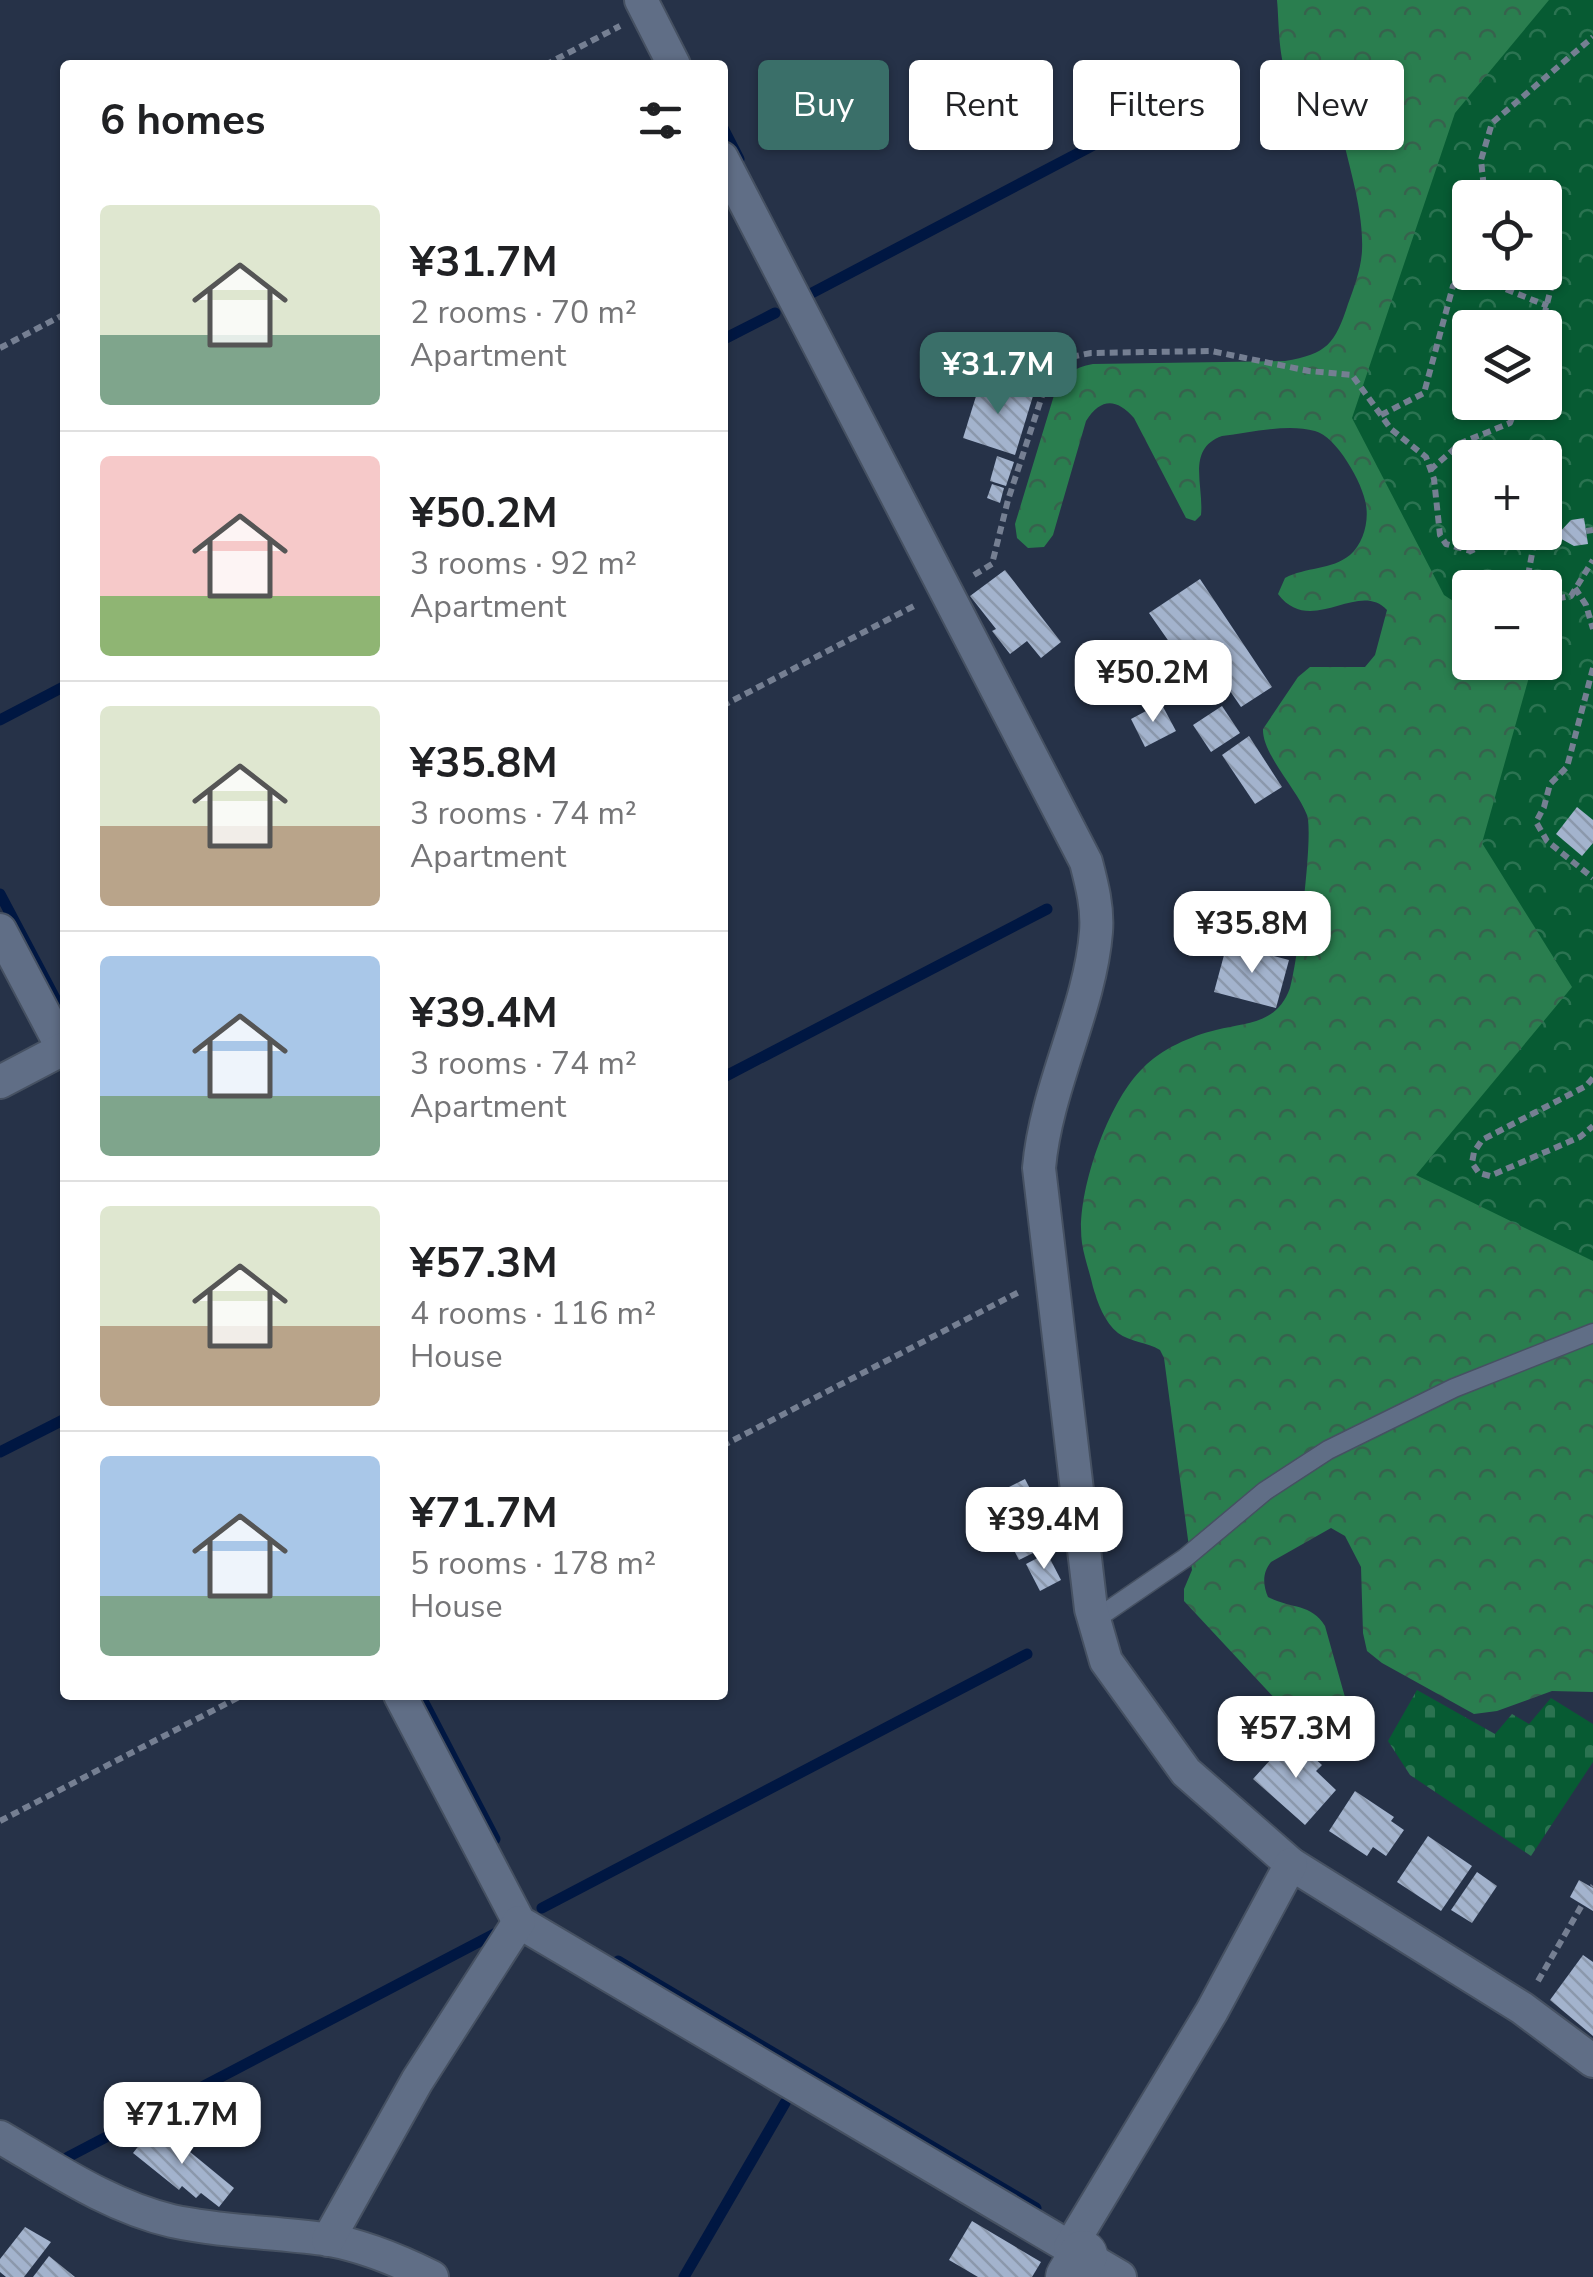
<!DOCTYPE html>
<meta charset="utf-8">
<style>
body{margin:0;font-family:"Nunito Sans",sans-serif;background:#f2f2f2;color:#202124;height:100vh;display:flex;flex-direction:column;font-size:38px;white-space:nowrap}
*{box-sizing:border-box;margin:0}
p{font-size:32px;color:#757577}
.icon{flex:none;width:55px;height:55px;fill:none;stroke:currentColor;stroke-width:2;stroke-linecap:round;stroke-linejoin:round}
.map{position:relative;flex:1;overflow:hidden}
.side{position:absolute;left:60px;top:60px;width:668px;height:1640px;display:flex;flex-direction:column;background:#fff;border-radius:10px;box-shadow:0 2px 8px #0004}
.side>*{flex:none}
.top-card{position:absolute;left:758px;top:60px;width:685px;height:90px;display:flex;gap:20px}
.buttons{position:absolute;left:1452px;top:180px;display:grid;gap:20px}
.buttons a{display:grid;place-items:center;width:110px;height:110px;border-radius:10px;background:#fff;box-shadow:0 2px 8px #0004;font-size:50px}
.price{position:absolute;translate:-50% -85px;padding:0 22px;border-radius:20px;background:#fff;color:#222;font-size:32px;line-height:65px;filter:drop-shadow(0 2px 5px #0008)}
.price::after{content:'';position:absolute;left:50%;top:60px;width:30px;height:22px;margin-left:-15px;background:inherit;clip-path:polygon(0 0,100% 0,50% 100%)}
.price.current{background:#3a6f69;color:#fff}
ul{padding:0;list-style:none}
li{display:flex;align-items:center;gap:30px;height:250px;padding:0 40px}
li+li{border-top:2px solid #e0e0e0}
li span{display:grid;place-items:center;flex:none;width:280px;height:200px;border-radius:10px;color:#555}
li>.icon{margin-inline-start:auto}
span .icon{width:120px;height:120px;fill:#fffc;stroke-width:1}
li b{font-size:42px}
h2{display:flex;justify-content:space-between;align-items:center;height:120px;padding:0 40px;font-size:42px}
.chip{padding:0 35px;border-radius:10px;background:#fff;box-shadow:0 2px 8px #0004;font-size:35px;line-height:90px}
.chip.current{background:#3a6f69;color:#fff}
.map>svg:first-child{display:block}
.forest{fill:url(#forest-crowns);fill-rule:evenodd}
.cemetery{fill:url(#cemetery-stones)}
.park{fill:url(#park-crowns);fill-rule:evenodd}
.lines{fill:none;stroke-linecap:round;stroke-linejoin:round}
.stream{stroke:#001742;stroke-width:11}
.building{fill:url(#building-back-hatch)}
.lane-casing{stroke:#465162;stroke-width:21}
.street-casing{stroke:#465162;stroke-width:36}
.secondary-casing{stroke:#465162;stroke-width:51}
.path{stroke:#757f92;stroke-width:6;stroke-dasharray:8 5;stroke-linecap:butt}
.lane{stroke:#606e86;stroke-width:18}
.street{stroke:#606e86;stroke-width:32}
.secondary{stroke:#606e86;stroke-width:48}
</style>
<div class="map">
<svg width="1593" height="2277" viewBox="0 0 1593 2277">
<defs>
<pattern id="forest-crowns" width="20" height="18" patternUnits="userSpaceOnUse" patternTransform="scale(2.5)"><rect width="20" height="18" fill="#2a7e4f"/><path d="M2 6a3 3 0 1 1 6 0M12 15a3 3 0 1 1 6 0" fill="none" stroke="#37624d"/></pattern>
<pattern id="cemetery-stones" width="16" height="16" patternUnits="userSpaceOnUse" patternTransform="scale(2.5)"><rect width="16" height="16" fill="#075b33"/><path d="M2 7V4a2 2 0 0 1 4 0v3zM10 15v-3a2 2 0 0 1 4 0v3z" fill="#2b7351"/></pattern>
<pattern id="park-crowns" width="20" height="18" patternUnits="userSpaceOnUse" patternTransform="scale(2.5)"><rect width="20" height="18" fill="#075b33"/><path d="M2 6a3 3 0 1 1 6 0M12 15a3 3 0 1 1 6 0" fill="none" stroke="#2b7351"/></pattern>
<pattern id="building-back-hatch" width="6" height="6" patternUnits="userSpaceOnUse" patternTransform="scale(2.5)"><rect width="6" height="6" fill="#a3b3cd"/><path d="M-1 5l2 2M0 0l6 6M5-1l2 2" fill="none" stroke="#8b98ac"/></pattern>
</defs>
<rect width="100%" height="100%" fill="#263248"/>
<path class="forest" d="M1277 0H1593V1692L1552 1691 1497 1711 1474 1714 1382 1663 1367 1651 1363 1633 1361 1567 1345 1536 1331 1528 1271 1562C1262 1573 1263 1585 1268 1597 1290 1609 1311 1603 1325 1626L1350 1715V1730L1341 1743 1324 1744 1308 1734 1184 1601V1589L1192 1570 1164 1358 1160 1350C1147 1342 1130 1342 1118 1333 1105 1323 1097 1302 1093 1287 1090 1273 1084 1257 1082 1243 1075 1195 1108 1101 1143 1068 1161 1049 1191 1036 1216 1030 1248 1022 1277 1024 1290 988 1297 966 1314 834 1307 815 1297 789 1262 754 1263 729L1298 677 1310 667H1365L1375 655 1387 610C1358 579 1311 638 1278 594L1285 578C1305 567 1332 570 1350 555 1363 544 1369 522 1366 505 1363 483 1336 436 1315 431 1287 423 1250 433 1222 436 1186 449 1204 485 1201 515L1195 521 1186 518 1134 418C1116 398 1101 398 1086 421L1053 535 1044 547 1028 548 1017 538 1015 524 1055 392C1064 374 1073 368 1093 364L1285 361C1327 354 1335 344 1348 304 1354 288 1361 269 1362 251 1364 208 1347 162 1339 120 1326 93 1307 98 1290 80 1278 66 1279 19 1277 0ZM1470 198H1545V272H1470ZM1470 328H1545V402H1470ZM1470 458H1545V532H1470ZM1470 588H1545V662H1470Z"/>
<polygon class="cemetery" points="1417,1690 1495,1734 1512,1714 1529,1724 1551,1698 1593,1724 1593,1762 1531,1856 1410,1775 1388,1741"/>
<path class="park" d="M1549 0H1593V1261L1416 1175 1572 987 1482 843 1533 663 1545 662V588H1470V612L1444 595 1352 418 1455 113ZM1470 198H1545V272H1470ZM1470 328H1545V402H1470ZM1470 458H1545V532H1470Z"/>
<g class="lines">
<g class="stream">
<polyline points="722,126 739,159"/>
<polyline points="810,294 1109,137"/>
<polyline points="722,340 775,313"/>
<polyline points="0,720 65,686"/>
<polyline points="0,894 65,1017"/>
<polyline points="722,1078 1047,909"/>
<polyline points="0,1452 65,1419"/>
<polyline points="420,1695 495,1839"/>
<polyline points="542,1908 1027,1654"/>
<polyline points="618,1961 1036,2208"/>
<polyline points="68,2157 496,1933"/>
<polyline points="684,2277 785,2103"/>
</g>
</g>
<g class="building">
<polygon points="981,380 1033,396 1015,455 963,438"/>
<polygon points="997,456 1014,462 1006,486 990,481"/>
<polygon points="992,484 1004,488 1000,503 987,498"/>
<polygon points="1584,518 1588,544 1574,546 1556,536 1571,520"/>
<polygon points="1005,570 1061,642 1041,658 1027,641 1010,654 992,631 996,629 970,596"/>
<polygon points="1200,579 1272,687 1241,707 1219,675 1195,690 1179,666 1170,672 1159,655 1172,646 1149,613"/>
<polygon points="1161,703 1176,731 1145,747 1131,719"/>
<polygon points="1222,706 1240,733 1211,752 1193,725"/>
<polygon points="1249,736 1282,787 1255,804 1222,755"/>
<polygon points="1577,807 1593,820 1593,843 1582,856 1556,834"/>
<polygon points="1242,910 1285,921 1276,954 1234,943"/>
<polygon points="1227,944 1289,960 1276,1008 1214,992"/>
<polygon points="1025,1479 1057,1541 1019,1560 987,1498"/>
<polygon points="1047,1553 1061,1580 1040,1591 1026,1564"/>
<polygon points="1291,1737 1322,1765 1316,1771 1336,1790 1305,1825 1253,1779"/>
<polygon points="1355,1791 1394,1817 1391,1821 1404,1830 1386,1856 1373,1847 1367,1856 1329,1831"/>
<polygon points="1428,1836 1472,1866 1441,1911 1397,1882"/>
<polygon points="1477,1872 1497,1886 1472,1923 1451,1910"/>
<polygon points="1579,1880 1593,1888 1593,1911 1570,1897"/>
<polygon points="1583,1955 1593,1962 1593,2036 1550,2000"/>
<polygon points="156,2124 234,2188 219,2207 201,2193 196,2198 182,2186 179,2190 133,2153"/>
<polygon points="972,2221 1041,2262 1032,2277 978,2277 949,2260"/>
<polygon points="25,2227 51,2242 24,2277 6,2277 0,2272 0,2259"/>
<polygon points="49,2256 75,2277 33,2277"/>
</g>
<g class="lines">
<g class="lane-casing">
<polyline id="lane" points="1093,1621 1185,1558 1265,1491 1328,1450 1454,1388 1593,1333"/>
</g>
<g class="street-casing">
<g id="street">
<polyline points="641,0 674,65"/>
<path d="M722 158 1086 862C1092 885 1098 908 1096 932 1090 1009 1046 1087 1039 1168L1091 1609 1106 1661 1186 1772 1291 1864 1522 2008 1593 2061"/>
<polyline points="0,930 65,1053"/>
<polyline points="0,1082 63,1049"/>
<polyline points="400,1695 519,1922 1120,2277"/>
<path d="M0 2137C55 2169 109 2206 172 2221 223 2232 273 2232 324 2239 362 2245 398 2260 432 2277"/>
<polyline points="328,2240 417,2081 519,1922"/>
<polyline points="1070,2247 1212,2011 1291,1864"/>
</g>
</g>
<g class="secondary-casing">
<polyline id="secondary" points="1070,2277 1083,2255"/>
</g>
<g class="path">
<polyline points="545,65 620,26"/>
<polyline points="1485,198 1481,160 1492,123 1593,37"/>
<polyline points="1541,328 1553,280 1545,269"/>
<polyline points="0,348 65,314"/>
<polyline points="1381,415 1424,393 1453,286 1465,273 1548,306"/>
<polyline points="1430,470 1461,443 1510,423 1518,402"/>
<polyline points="1586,531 1593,530"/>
<polyline points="974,575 992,564 1008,500 1045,387 1054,369 1071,357 1091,353 1211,351 1309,371 1352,375 1391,429 1426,457 1434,479 1440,535 1446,544 1471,551 1480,546 1485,532"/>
<polyline points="1534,588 1529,570 1536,532"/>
<polyline points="1575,588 1586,605 1593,629"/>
<polyline points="1545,596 1554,599 1571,596 1593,560"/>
<polyline points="1593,668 1567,767 1550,784 1544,807 1536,822 1547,841 1593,878"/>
<polyline points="722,706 914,606"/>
<polyline points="1593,1078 1586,1086 1482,1140 1474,1152 1472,1163 1479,1173 1490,1176 1580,1137 1593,1126"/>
<polyline points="722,1446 1019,1292"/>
<polyline points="0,1821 243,1695"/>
<polyline points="1592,1887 1593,1886"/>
<polyline points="1538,1981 1582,1905"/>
</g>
<use href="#lane" class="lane"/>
<use href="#street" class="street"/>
<use href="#secondary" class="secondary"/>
</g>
</svg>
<div class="buttons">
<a><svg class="icon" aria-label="locate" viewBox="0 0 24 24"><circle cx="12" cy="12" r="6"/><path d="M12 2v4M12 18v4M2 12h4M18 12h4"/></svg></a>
<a><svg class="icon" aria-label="layers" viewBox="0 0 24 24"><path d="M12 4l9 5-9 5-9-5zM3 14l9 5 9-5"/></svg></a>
<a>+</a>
<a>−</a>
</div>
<b class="price current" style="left:998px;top:417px">¥31.7M</b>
<b class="price" style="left:1153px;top:725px">¥50.2M</b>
<b class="price" style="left:1252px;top:976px">¥35.8M</b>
<b class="price" style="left:1044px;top:1572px">¥39.4M</b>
<b class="price" style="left:1296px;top:1781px">¥57.3M</b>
<b class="price" style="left:182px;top:2167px">¥71.7M</b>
<div class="top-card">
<a class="chip current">Buy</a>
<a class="chip">Rent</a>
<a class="chip">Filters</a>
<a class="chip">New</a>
</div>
<section class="side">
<h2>6 homes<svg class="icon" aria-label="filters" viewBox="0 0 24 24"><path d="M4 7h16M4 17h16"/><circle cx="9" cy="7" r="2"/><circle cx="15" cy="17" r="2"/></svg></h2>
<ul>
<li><span style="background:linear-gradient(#dfe7d0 65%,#7fa58c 0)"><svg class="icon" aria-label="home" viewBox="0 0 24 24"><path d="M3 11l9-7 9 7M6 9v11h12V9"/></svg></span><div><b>¥31.7M</b><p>2 rooms · 70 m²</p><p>Apartment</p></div></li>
<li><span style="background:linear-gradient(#f6c9c9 70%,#8fb573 0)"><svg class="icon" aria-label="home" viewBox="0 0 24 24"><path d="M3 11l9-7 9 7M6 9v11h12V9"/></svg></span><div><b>¥50.2M</b><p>3 rooms · 92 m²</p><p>Apartment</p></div></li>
<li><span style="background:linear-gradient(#dfe7d0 60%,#b9a48a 0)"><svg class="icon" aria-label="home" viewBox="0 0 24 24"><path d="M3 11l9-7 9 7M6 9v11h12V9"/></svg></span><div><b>¥35.8M</b><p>3 rooms · 74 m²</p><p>Apartment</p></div></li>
<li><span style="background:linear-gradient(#a9c7e8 70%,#7fa58c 0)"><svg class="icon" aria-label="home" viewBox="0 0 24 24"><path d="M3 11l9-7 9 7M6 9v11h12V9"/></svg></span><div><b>¥39.4M</b><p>3 rooms · 74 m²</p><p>Apartment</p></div></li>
<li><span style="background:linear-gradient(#dfe7d0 60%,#b9a48a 0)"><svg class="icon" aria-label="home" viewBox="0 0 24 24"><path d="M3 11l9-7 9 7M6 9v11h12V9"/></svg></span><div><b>¥57.3M</b><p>4 rooms · 116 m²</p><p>House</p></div></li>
<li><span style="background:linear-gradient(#a9c7e8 70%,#7fa58c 0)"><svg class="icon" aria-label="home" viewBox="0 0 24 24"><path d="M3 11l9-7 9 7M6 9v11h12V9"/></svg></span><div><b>¥71.7M</b><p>5 rooms · 178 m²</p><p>House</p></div></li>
</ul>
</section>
</div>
